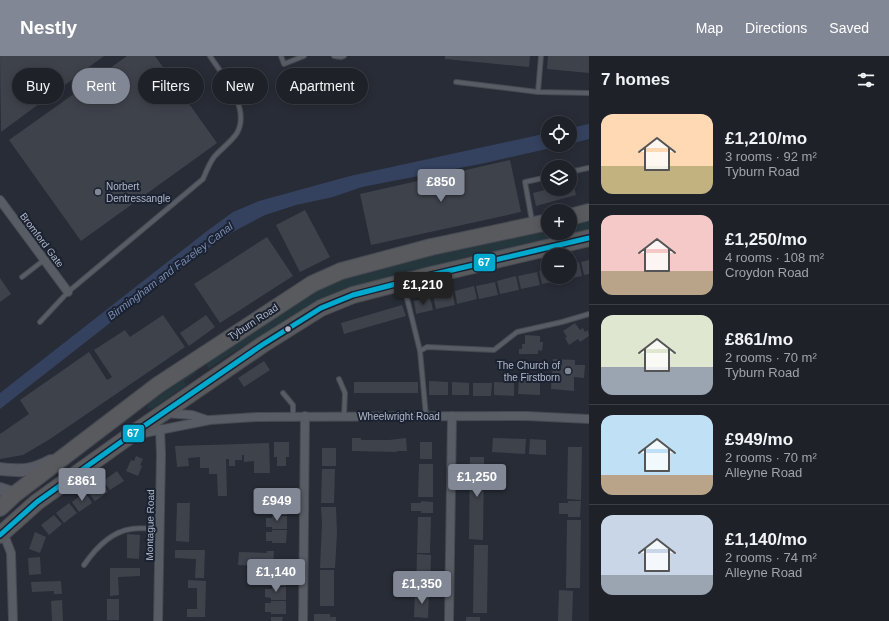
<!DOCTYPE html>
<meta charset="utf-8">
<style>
body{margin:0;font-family:Arial,sans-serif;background:#262930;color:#f1f3f6;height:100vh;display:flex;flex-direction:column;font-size:15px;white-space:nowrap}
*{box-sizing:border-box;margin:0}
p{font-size:13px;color:#a1a3a8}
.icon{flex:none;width:22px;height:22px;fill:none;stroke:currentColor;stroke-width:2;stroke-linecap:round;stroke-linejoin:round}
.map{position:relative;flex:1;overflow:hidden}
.details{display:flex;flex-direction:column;background:#1e2128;width:300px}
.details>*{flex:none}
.banner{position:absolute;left:12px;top:12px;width:380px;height:36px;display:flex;gap:8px}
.buttons{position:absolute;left:541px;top:60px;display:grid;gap:8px}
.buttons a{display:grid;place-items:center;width:36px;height:36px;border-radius:50%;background:#1e2128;box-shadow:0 2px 10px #0003,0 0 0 1px #3c3e45;font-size:20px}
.price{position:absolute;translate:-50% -34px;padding:0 9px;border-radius:4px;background:#818795;color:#fff;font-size:13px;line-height:26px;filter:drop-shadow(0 1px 2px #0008)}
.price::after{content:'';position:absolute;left:50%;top:24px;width:12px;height:9px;margin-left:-6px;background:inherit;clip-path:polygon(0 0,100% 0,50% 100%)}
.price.selected{background:#222;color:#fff}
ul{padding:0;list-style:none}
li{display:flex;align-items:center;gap:12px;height:100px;padding:0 12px}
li+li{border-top:1px solid #3c3e45}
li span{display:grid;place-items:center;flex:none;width:112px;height:80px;border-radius:12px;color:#555}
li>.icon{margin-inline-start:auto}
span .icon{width:48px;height:48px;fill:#fffc;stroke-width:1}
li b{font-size:17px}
h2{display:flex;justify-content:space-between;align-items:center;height:48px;padding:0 12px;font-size:17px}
.tag{padding:0 14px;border-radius:18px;background:#1e2128;box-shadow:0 2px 10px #0003,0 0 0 1px #3c3e45;font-size:14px;line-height:36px}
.tag.selected{background:#818795;color:#fff}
header{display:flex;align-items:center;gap:24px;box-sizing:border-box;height:56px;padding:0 20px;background:#818795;color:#fff}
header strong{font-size:19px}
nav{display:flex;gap:22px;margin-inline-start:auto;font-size:14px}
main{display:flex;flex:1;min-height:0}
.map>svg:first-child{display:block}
.green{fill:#25363c}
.water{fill:#344260}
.building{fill:#3e424b}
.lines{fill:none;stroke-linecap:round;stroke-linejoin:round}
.lane-casing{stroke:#454950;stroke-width:6}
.street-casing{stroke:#454950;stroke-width:10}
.secondary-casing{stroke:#454953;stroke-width:14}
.highway-casing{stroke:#454851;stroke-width:18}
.lane{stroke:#585c64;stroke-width:4}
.street{stroke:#585c64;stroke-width:8}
.secondary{stroke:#575a62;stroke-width:12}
.highway{stroke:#585a5d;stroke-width:16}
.bus-1-casing{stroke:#1b2231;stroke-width:8}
.bus-1{stroke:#00a9ce;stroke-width:5}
.poi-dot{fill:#818795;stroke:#1b2231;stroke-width:1.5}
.bus-dot{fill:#b1b8c8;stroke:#1b2231;stroke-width:1.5}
.labels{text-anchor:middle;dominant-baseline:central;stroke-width:4;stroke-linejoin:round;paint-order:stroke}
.poi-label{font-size:10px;fill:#b1b8c8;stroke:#1b2231;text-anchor:start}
.street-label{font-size:10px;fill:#b1b8c8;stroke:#1b2231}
.water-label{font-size:11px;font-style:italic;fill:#788bb1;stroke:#1b2231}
.line-badge{stroke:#1b2231;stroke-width:1.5}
.badge-label{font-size:11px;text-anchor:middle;font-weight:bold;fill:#fff}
</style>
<header>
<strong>Nestly</strong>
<nav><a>Map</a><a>Directions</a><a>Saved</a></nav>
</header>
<main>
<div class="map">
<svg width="589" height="565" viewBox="0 0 589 565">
<rect width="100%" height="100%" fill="#282c36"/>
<g class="green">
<polygon points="589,163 589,175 420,214 368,227 337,237 301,255 224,302 209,313 205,307 327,227 374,212 548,172 548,177 570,177 570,167"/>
<polygon points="195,314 196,317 184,325 186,329 154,352 149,353 147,351 149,347"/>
</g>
<g class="water">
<polygon points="589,68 589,83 570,88 570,72"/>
<polygon points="548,77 548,89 564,89 485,107 362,131 333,141 296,149 265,159 231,177 193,202 0,353 0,337 207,175 233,156 259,145 350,120"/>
</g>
<g class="building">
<polygon points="0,0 104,0 1,76"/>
<polygon points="127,0 155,0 217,87 81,185 9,84"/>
<polygon points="445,0 530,0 529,11 445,3"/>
<polygon points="548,0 589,0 589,17 547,13"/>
<polygon points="510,104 521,156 371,189 360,138"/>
<polygon points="573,126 576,139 536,150 533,137 548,133 570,133 570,127"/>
<polygon points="305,154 330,201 300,216 276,169"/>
<polygon points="267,181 293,220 220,267 194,228"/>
<polygon points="589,204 589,218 584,219 581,206"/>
<polygon points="579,206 582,220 563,224 562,221 570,221 570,208"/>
<polygon points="548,213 548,221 560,221 561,224 542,228 539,215"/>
<polygon points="537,216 540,229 521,233 518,220"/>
<polygon points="516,220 519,234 500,238 497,225"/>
<polygon points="0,222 11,238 0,246"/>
<polygon points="495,226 498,239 479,243 476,230"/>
<polygon points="474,230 477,243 457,248 455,235"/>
<polygon points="452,235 455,249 436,253 433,240"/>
<polygon points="430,241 433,254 416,258 414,245"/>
<polygon points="402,249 406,260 344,278 341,267"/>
<polygon points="163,259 185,291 50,383 23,399 0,403 0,378 29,358 20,344 89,296 107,324 112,321 94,294 125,274 130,281"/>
<polygon points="206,259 215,271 189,290 180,277"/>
<polygon points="575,267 580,274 583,272 585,276 588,274 589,280 580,286 578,283 569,289 565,282 567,281 563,275"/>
<polygon points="525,279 540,280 540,286 543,286 542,295 538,294 538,298 519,298 519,293 522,293 522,288 525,288"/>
<polygon points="553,303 575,304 575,309 585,309 584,322 574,321 574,335 551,333"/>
<polygon points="264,305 270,314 244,331 238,322"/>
<polygon points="519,322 540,323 540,339 518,338"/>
<polygon points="429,325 448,326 448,339 429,339"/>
<rect x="354" y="326" width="64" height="11"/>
<polygon points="452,326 469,327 469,339 452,339"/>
<polygon points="494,326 514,327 514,340 494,339"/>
<polygon points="473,327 492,327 491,340 473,340"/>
<polygon points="352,382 361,382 361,384 389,384 406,382 407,395 397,395 397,396 352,395"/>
<polygon points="493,382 526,383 525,398 492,396"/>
<polygon points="530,383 546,384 546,399 529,398"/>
<polygon points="274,386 289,386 289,401 286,401 286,410 277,410 277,401 274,401"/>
<rect x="420" y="386" width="12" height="17"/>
<polygon points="269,387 270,417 254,417 254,405 244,406 244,399 242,399 242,404 235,404 235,410 229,410 229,403 226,403 227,440 218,440 217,418 209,418 209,412 200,412 200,401 188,402 189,410 177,411 175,390"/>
<polygon points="568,391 582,391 581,444 567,443"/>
<rect x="322" y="392" width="14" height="18"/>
<polygon points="136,400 143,403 140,409 142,410 138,420 126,415 131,404 134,405"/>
<polygon points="470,401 484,401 483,484 469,483"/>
<polygon points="419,408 433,408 433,441 418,441"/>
<polygon points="322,413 335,413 334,447 321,447"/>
<polygon points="117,415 124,425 110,434 103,425"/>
<polygon points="101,425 108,436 95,445 87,435"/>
<polygon points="85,436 92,447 79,456 72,446"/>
<polygon points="421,445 433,446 433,457 421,457 421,455 411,455 411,447 421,447"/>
<polygon points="568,445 581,445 580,461 568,461 568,458 559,458 559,447 568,447"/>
<polygon points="273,446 287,446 287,459 272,459 272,457 266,457 266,448 273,448"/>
<polygon points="69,447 77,457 64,467 56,457"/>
<polygon points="177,447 190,447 189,486 176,485"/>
<polygon points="321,451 336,451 337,477 335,512 320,512 322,468"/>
<polygon points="54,459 62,468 49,479 41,469"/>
<polygon points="272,460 287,460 287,473 272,473 272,471 266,471 266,462 272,462"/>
<polygon points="418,461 431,461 430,497 417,497"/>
<polygon points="567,464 581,464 580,532 566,532"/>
<polygon points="272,474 287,474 286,487 272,487 272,485 266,485 266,476 272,476"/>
<polygon points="35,476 46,481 40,497 29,493"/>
<polygon points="127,478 140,479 139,503 127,502"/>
<polygon points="474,489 488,489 487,557 473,557"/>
<polygon points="175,494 205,494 204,522 195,522 196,503 175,502"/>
<polygon points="267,495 274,495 273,511 238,509 239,496 267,497"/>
<polygon points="417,498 431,499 430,534 416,534"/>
<polygon points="40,501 41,518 29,519 28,502"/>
<polygon points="110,512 140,512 140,520 118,521 119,539 110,540"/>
<rect x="320" y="514" width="14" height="36"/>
<polygon points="272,517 287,517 286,530 272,530 272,528 266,528 266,519 272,519"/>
<polygon points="188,524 206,525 205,561 187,561 187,553 197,553 197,532 188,532"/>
<polygon points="61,525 62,538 54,538 54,535 32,536 31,526"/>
<polygon points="272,531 286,531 286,544 271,544 271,542 265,541 265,533 272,533"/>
<polygon points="559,534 573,535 572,565 558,565"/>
<polygon points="415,536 429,536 428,562 414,561"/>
<rect x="107" y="543" width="12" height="21"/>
<polygon points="62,544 63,565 52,565 51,545"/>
<polygon points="271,545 286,545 286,558 271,558 271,556 265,556 265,547 271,547"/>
<polygon points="314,558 330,558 330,561 336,561 336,565 314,565"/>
<polygon points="271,561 283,561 282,565 271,565"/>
<rect x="466" y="561" width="14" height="4"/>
</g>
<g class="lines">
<g class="lane-casing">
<g id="lane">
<polyline points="281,0 284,8 304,0"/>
<polyline points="334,0 341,1 344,0"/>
<polyline points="456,26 538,36 589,37"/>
<polyline points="538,36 541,0"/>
<polyline points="570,116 588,112"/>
<polyline points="532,165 525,126 548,121"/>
<polyline points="22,221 44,204"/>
<polyline points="404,230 420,295 426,360"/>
<path d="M40 266 68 236 203 123C206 116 209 108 214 101 221 93 231 86 237 77 251 52 223 20 210 0"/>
<polyline points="420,295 427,291 494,294 517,276 562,266 589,258"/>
<polyline points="339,323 345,337 344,360"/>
<polyline points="283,337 293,349 293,360"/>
<path d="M84 509C95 493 110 476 131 473 140 471 150 473 160 473"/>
</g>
</g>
<g class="street-casing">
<g id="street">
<polyline points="0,144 68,236"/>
<polyline points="165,357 192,359 207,364"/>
<polyline points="139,378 210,364 257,361 526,360 589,363"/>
<polyline points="0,480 6,484 11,497 13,565"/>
<polyline points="158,565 161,398 160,373"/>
<polyline points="303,565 305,360"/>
<polyline points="449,565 452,360"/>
</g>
</g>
<g class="secondary-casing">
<g id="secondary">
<path d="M0 413C22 415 30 416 51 405"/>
<polyline points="0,433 15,438"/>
</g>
</g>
<g class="highway-casing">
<g id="highway">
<polyline points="570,161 589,156"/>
<polyline points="0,452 15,438 158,329 312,228 341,215 431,191 548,166"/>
<polyline points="0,479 37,446 128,381 262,289 321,252 353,239 431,219 589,182"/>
</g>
</g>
<use href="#lane" class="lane"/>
<use href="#street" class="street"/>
<use href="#secondary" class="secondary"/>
<use href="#highway" class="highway"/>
<g class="bus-1-casing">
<polyline id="bus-1" points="0,479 37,446 128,381 262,289 321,252 353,239 431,219 589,182"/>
</g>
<use href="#bus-1" class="bus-1"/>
</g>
<g class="poi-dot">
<circle cx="98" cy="136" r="4"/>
<circle cx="568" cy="315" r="4"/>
</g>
<circle class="bus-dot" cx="288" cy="273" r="3.5"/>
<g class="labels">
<g class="poi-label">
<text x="106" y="130">Norbert<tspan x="106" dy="12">Dentressangle</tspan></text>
<text x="560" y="309" text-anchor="end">The Church of<tspan x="560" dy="12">the Firstborn</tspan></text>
</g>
<g class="street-label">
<text transform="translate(42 184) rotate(53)">Bromford Gate</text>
<text transform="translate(253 266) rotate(-33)">Tyburn Road</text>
<text x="399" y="360">Wheelwright Road</text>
<text transform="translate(150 469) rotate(-89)">Montague Road</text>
</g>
<g class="water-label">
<text transform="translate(170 215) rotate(-37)">Birmingham and Fazeley Canal</text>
</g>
</g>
<g class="line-badge">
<rect x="473" y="197" width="23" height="19" rx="4" fill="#00a9ce"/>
<rect x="122" y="368" width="23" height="19" rx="4" fill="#00a9ce"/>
</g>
<g class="badge-label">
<text x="484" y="210">67</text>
<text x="133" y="381">67</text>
</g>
</svg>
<div class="buttons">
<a><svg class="icon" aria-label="locate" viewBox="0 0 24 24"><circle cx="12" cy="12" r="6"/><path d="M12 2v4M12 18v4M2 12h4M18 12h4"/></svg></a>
<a><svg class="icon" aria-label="layers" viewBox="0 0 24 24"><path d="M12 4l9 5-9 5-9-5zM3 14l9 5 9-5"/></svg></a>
<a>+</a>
<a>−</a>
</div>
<b class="price" style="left:441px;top:147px">£850</b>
<b class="price selected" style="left:423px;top:250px">£1,210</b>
<b class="price" style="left:477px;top:442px">£1,250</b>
<b class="price" style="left:82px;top:446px">£861</b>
<b class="price" style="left:277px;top:466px">£949</b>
<b class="price" style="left:276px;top:537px">£1,140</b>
<b class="price" style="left:422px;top:549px">£1,350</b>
<div class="banner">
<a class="tag">Buy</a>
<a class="tag selected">Rent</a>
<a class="tag">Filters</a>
<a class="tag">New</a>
<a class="tag">Apartment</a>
</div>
</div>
<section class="details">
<h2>7 homes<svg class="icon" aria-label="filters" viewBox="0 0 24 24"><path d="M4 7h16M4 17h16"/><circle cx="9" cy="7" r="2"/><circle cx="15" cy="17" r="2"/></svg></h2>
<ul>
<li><span style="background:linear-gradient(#ffd9b3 65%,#c2b280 0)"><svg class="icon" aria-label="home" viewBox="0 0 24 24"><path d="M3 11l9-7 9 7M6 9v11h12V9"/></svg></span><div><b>£1,210/mo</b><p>3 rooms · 92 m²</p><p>Tyburn Road</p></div></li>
<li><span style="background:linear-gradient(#f6c9c9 70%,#b9a48a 0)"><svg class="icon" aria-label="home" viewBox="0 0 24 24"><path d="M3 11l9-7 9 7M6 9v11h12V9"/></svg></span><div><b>£1,250/mo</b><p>4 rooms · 108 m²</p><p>Croydon Road</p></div></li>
<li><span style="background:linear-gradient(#dfe7d0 65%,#9aa5b1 0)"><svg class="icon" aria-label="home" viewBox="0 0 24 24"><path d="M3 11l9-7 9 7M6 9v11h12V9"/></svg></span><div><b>£861/mo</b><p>2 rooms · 70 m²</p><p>Tyburn Road</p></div></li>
<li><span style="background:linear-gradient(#bfe0f5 75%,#b9a48a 0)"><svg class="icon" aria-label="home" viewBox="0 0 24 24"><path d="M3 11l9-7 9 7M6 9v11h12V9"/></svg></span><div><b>£949/mo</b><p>2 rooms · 70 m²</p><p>Alleyne Road</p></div></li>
<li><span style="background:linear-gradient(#c9d6e8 75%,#9aa5b1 0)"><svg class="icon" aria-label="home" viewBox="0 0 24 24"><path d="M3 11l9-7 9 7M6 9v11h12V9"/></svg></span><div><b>£1,140/mo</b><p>2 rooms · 74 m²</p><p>Alleyne Road</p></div></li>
</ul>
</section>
</main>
